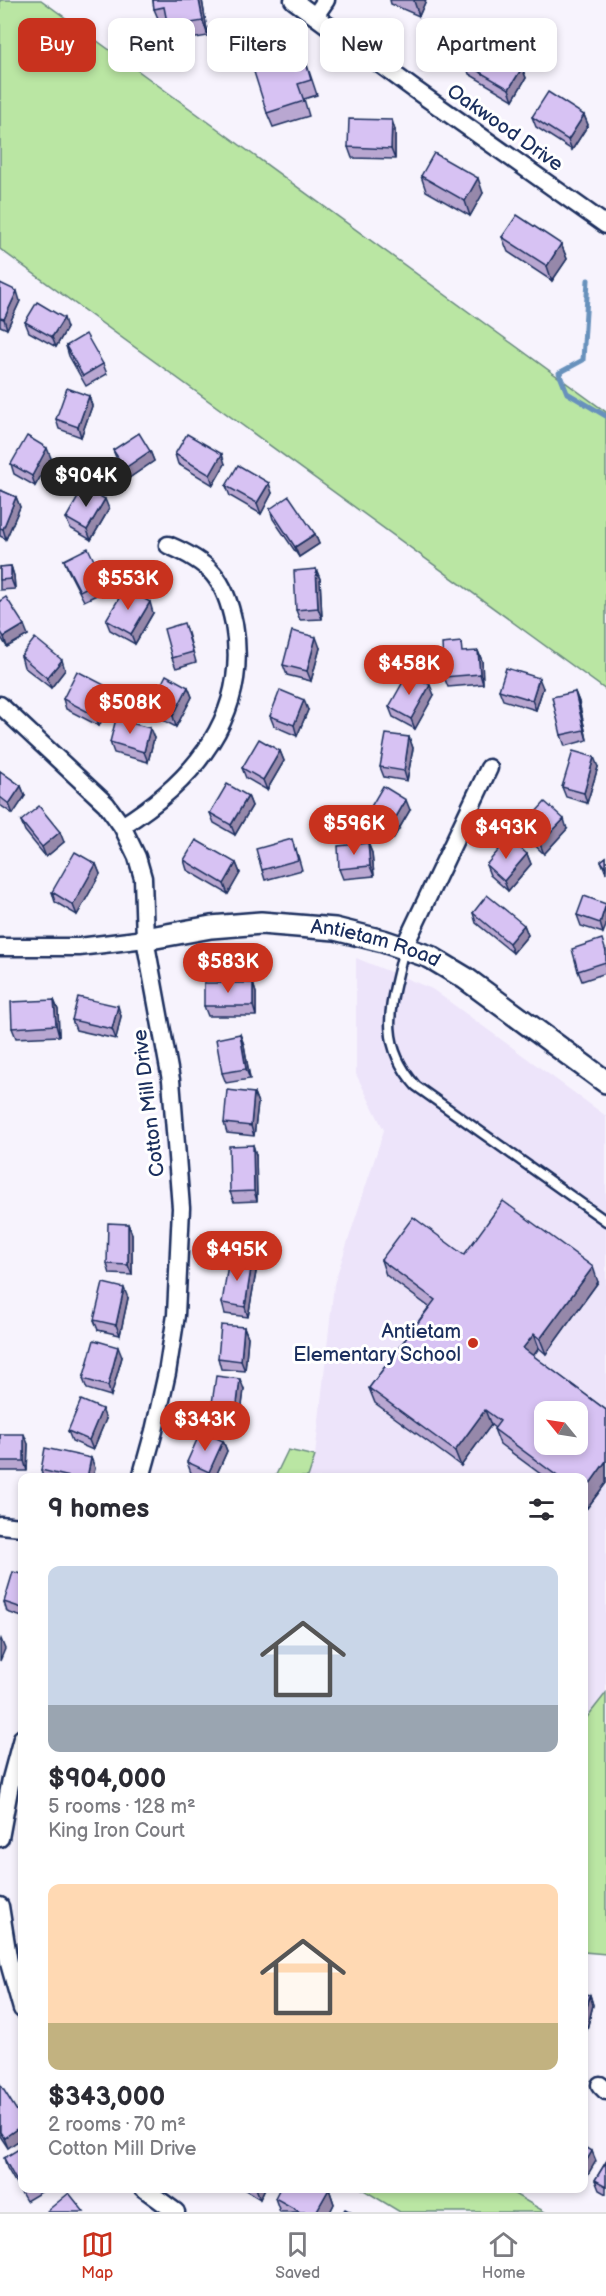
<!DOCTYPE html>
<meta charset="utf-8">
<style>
body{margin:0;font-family:"Balsamiq Sans",sans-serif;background:#f7f7f7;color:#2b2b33;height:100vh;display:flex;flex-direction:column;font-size:22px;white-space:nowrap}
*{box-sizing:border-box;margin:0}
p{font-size:20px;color:#7c7c81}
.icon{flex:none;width:33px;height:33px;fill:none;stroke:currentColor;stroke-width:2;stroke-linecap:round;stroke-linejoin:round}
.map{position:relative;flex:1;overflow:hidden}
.details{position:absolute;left:18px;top:1473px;width:570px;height:720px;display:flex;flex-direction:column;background:#fff;border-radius:12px;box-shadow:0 3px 9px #0003}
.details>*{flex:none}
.guide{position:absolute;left:18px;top:18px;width:570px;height:54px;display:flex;gap:12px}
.needle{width:39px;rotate:300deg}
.fabs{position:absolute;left:534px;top:1401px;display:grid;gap:12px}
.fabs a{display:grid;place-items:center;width:54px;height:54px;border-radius:12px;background:#fff;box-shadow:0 3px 9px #0003;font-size:30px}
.price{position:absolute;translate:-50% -51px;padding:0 14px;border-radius:21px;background:#c8321e;color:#fff;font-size:20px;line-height:39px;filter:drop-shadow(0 2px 3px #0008)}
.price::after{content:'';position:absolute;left:50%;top:36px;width:18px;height:14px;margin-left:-9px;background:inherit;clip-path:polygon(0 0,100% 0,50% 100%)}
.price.current{background:#222;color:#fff}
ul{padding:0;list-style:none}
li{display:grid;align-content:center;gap:12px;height:318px;padding:0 30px}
li span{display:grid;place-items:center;height:186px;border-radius:12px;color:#555}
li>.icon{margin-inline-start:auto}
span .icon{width:108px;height:108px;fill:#fffc;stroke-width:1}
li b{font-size:26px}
h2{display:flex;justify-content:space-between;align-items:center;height:72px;padding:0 30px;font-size:26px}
.pill{padding:0 21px;border-radius:12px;background:#fff;box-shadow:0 3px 9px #0003;font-size:21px;line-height:54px}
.pill.current{background:#c8321e;color:#fff}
.dock{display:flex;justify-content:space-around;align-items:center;height:84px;border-top:2px solid #e1e1e2;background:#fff;font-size:16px;color:#7c7c81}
.dock a{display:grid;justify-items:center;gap:3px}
.dock .current{color:#c8321e}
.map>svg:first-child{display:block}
.built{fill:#ede4fa;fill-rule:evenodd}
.green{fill:#bae6a3;stroke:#6a8a80;stroke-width:1.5}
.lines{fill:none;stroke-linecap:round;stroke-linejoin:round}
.stream{stroke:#6791bc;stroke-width:5}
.service-casing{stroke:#1b2f5e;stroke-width:13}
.minor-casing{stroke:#1b2f5e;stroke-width:21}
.tertiary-casing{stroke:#1b2f5e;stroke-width:26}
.service{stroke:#fff;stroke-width:8}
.minor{stroke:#fff;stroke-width:16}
.tertiary{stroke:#fff;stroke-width:21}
.wall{fill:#b9a7d1;stroke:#1b2f5e;stroke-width:1.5}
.shaded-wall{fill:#9688aa;stroke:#1b2f5e;stroke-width:1.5}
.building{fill:#d7c2f3;stroke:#1b2f5e;stroke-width:1.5;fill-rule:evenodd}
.poi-dot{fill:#c8321e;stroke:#fff;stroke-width:2}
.labels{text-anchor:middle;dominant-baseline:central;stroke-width:6;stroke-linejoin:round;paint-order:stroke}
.street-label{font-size:20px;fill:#1b2f5e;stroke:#fff}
.poi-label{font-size:20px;fill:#1b2f5e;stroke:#fff;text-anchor:end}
</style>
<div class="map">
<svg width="606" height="2212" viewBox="0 0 606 2212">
<rect width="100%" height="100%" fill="#f7f3fd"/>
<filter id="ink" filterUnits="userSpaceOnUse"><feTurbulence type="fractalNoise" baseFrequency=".0167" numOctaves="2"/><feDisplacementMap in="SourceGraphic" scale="12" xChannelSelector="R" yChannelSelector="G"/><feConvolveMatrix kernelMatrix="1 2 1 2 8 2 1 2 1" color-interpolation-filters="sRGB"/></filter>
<g filter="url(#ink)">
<path class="built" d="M356 958 432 989 606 1116V1693L584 1721V1478H308L315 1456 334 1284 384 1130 356 1074ZM544 1412H578V1444H544Z"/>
<g class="green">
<polygon points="0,0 41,0 606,412 606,690 0,249"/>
<polygon points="288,1450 315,1456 308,1477 275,1477"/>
<polygon points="606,1693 606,1954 584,1952 584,1721"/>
<polygon points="362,2189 506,2189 545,2212 400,2212"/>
</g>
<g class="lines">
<polyline class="stream" points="588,280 583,360 559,373 567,393 606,416"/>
<g class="service-casing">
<path id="service" d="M404 948C392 1002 375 1040 416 1086L606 1221"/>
</g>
<g class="minor-casing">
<g id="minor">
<polyline points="293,0 414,89 606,225"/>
<polyline points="315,16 326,0"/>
<polyline points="0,705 106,804 122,826 137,857 143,878 145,939 171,1080 181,1208 176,1315 167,1373 154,1431 141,1478"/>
<path d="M122 826C194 781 250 715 234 624 225 578 209 562 168 545"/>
<polyline points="0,947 79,947 145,939"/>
<polyline points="404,947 489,768"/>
<polyline points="0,1525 22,1527"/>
<polyline points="0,1838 11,1779 22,1738"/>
<polyline points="0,1906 9,1963 22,2009"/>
<polyline points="600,2085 606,2091"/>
<polyline points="143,2188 176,2212"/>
</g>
</g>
<g class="tertiary-casing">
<g id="tertiary">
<path id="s1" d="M145 939 211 927 261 923 335 929 383 941 430 957 465 978 606 1082"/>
</g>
</g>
<use href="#service" class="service"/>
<use href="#minor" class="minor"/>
<use href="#tertiary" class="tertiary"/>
</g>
<g class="wall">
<polygon points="153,0 202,0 208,36 173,42 167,22 160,23 154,9"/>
<polygon points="390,0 426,0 419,16 391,4"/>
<polygon points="304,56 317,95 304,99 309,116 273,127 267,113"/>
<polygon points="466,64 522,68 526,78 513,100 469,74"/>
<polygon points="584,115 588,125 572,150 536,127 532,117"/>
<polygon points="395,130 395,159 352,158 348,147"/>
<polygon points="421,176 483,193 470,216 426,191"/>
<polygon points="502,237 561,244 567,259 552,281 508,252"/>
<polygon points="0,283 20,301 7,329 0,326"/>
<polygon points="25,322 67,328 56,347 29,332"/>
<polygon points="66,346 103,364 107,374 86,386 69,356"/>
<polygon points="89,396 92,406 81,437 59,429 56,419"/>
<polygon points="113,450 150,451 154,461 129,478 117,460"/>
<polygon points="175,454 225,464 213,485 178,464"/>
<polygon points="51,458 35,486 14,474 11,464"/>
<polygon points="226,486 272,493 261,514 230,496"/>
<polygon points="0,490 16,497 20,507 6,539 0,536"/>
<polygon points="109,509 91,540 70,528 66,518"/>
<polygon points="270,509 315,534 319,544 299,557 273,519"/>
<polygon points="64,560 103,579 107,590 84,601 68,570"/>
<polygon points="11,566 14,576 15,589 0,590 0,567"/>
<polygon points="316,569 320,579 322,619 300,620 296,610"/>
<polygon points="0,601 28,635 7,647 0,636"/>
<polygon points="153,613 135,644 110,630 106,620"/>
<polygon points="188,633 196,662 176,668 172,658"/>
<polygon points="320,648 311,681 287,675 283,665"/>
<polygon points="478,651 482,661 483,684 448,687 444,677"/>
<polygon points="21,656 65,670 51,688 24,667"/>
<polygon points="188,687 192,697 176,727 155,716 151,705"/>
<polygon points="543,688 536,710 503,700 499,690"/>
<polygon points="575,692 579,702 587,740 565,746 561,735"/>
<polygon points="434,695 415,729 393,717 389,707"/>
<polygon points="113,698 99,726 66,709 63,699"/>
<polygon points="308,710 297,736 274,726 270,716"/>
<polygon points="409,737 413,748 407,781 384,777 380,767"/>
<polygon points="154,738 148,762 114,753 110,742"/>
<polygon points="280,751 284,761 267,790 246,778 242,768"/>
<polygon points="598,767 587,803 566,797 562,787"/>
<polygon points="0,771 21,786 25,796 13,814 0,805"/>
<polygon points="248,796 252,806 235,835 214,823 210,813"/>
<polygon points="410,810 393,839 370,825 366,815"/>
<polygon points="21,821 64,842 46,857 25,831"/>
<polygon points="522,827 567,829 544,854 526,837"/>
<polygon points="368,843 372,853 374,876 343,879 339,869"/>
<polygon points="296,849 302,870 265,880 262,870"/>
<polygon points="527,854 531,864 508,891 490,875 486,865"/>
<polygon points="606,857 606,873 601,861"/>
<polygon points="184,860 236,863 240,873 228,894 187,870"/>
<polygon points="96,864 100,874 77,915 55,902 52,892"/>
<polygon points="606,904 603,933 581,926 577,915"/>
<polygon points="473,913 524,925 528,935 513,953 476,923"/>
<polygon points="606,950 606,973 582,981 578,971"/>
<polygon points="253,983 256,993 256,1016 208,1016 204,1006"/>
<polygon points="54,1000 58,1010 59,1036 16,1038 12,1028"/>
<polygon points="121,1016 116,1039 76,1030 72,1020"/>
<polygon points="240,1034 244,1045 250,1079 226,1083 222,1073"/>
<polygon points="254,1093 258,1103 254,1136 227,1133 224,1123"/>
<polygon points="253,1145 256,1155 257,1201 234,1202 230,1192"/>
<polygon points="128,1224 132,1234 132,1275 110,1274 107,1264"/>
<polygon points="464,1255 598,1282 546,1354 539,1348 533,1356 606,1410 606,1483 587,1508 584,1505 584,1478 546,1478 500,1444 494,1429 495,1428 491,1425 461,1466 375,1403 369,1388 429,1307 386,1275 381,1260"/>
<polygon points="256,1272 248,1317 225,1314 222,1303"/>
<polygon points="128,1298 120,1335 98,1330 94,1320"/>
<polygon points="244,1327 248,1337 245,1371 221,1369 218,1358"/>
<polygon points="122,1357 111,1396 87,1389 83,1379"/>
<polygon points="244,1389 239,1430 214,1427 210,1417"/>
<polygon points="106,1419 93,1450 72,1441 68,1431"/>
<polygon points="0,1434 28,1444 27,1471 0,1471"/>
<polygon points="223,1441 227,1451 215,1478 202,1478 191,1473 187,1462"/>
<polygon points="91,1458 95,1468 93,1478 43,1478 41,1470"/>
<polygon points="22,1574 22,1617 7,1612 4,1602"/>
<polygon points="584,1994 590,1995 593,2005 587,2029 584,2028"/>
<polygon points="0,2084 8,2148 0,2136"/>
<polygon points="4,2158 22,2188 48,2188 26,2201 7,2168"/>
<polygon points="606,2162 606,2194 599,2190 595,2180"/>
<polygon points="242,2188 265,2188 260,2199"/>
<polygon points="329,2189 334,2204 330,2212 280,2212 275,2198"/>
</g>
<g class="shaded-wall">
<polygon points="199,0 202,0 208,36 203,21"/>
<polygon points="415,0 426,0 419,16 414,1"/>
<polygon points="522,68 526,78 513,100 509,89"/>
<polygon points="584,115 588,125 572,150 568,140"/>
<polygon points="392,120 395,130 395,159 391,149"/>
<polygon points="478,178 483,193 470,216 465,201"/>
<polygon points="561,244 567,259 552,281 547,266"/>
<polygon points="17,291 20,301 7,329 4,319"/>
<polygon points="64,318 67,328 56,347 52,337"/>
<polygon points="89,396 92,406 81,437 78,427"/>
<polygon points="47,448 51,458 35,486 32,476"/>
<polygon points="150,451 154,461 129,478 125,468"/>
<polygon points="222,454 225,464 213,485 210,475"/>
<polygon points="269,483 272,493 261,514 257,503"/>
<polygon points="16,497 20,507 6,539 3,529"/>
<polygon points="105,499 109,509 91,540 87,530"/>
<polygon points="315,534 319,544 299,557 295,547"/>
<polygon points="11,566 14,576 15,589 11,579"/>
<polygon points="316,569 320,579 322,619 318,608"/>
<polygon points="150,602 153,613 135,644 131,634"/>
<polygon points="24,625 28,635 7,647 4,637"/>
<polygon points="316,637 320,648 311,681 307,671"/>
<polygon points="478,651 482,661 483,684 480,674"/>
<polygon points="62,660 65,670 51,688 47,678"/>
<polygon points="539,678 543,688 536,710 532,700"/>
<polygon points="430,685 434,695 415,729 411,719"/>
<polygon points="188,687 192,697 176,727 173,716"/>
<polygon points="110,688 113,698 99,726 96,716"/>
<polygon points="575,692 579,702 587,740 584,730"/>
<polygon points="304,700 308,710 297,736 294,725"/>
<polygon points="150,728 154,738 148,762 144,752"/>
<polygon points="409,737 413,748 407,781 404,771"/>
<polygon points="280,751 284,761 267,790 263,780"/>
<polygon points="594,757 598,767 587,803 584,793"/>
<polygon points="21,786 25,796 13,814 9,804"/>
<polygon points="248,796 252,806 235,835 231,825"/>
<polygon points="406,800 410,810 393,839 389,829"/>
<polygon points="564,819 567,829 544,854 540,844"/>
<polygon points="60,832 64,842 46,857 42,847"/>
<polygon points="368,843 372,853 374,876 370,866"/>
<polygon points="527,854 531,864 508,891 504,881"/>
<polygon points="236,863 240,873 228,894 224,884"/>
<polygon points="96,864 100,874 77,915 73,905"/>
<polygon points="606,905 606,926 603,933 600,923"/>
<polygon points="524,925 528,935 513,953 509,943"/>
<polygon points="253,983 256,993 256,1016 253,1006"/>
<polygon points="54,1000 58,1010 59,1036 56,1025"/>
<polygon points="118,1006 121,1016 116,1039 112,1029"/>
<polygon points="240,1034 244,1045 250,1079 246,1069"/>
<polygon points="254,1093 258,1103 254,1136 251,1126"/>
<polygon points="253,1145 256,1155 257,1201 254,1191"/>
<polygon points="128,1224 132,1234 132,1275 128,1265"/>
<polygon points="252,1262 256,1272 248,1317 245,1307"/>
<polygon points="593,1267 598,1282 546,1354 540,1339"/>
<polygon points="124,1288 128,1298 120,1335 116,1325"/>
<polygon points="244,1327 248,1337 245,1371 241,1361"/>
<polygon points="534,1334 539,1348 528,1363 523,1348"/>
<polygon points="118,1347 122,1357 111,1396 108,1386"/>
<polygon points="240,1379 244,1389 239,1430 235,1420"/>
<polygon points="102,1409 106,1419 93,1450 89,1440"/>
<polygon points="485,1410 491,1425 461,1466 455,1451"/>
<polygon points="24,1434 28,1444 27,1471 24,1461"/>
<polygon points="223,1441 227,1451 215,1478 211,1478 209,1472"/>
<polygon points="91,1458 95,1468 93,1478 87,1478"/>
<polygon points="606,1461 606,1483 587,1508 584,1497 584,1492"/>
<polygon points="1,1639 5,1649 0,1661 0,1642"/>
<polygon points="590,1995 593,2005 587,2029 584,2019"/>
<polygon points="22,2125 22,2138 8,2148 4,2138"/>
<polygon points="592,2151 596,2161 584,2181 584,2165"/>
<polygon points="256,2188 265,2188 260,2199"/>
<polygon points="329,2189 334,2204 330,2212 316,2212"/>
</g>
<g class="building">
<polygon points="153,0 199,0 203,21 168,27 164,7 154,9"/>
<polygon points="478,42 522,68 509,89 466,64"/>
<polygon points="304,56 311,80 298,84 304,101 267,113 254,72"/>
<polygon points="548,92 584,115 568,140 532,117"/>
<polygon points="349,119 392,120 391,149 348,147"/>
<polygon points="434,153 478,178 465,201 421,176"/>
<polygon points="517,215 561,244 547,266 502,237"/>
<polygon points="0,283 17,291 4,319 0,318"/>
<polygon points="37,302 64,318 52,337 25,322"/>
<polygon points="86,334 103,364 83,376 66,346"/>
<polygon points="67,388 89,396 78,427 56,419"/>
<polygon points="139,433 150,451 125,468 113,450"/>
<polygon points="187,434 222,454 210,475 175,454"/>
<polygon points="27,436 47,448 32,476 11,464"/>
<polygon points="238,465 269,483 257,503 226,486"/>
<polygon points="84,487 105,499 87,530 66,518"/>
<polygon points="0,490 16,497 3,529 0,528"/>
<polygon points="289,496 315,534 295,547 270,509"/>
<polygon points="88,548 103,579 80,591 64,560"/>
<polygon points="11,566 11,579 0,580 0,567"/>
<polygon points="316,569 318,608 296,610 294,571"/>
<polygon points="125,588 150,602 131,634 106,620"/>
<polygon points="6,597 24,625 4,637 0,631 0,601"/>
<polygon points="184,623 193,652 172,658 164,629"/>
<polygon points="292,631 316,637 307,671 283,665"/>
<polygon points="35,638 62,660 47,678 21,656"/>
<polygon points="461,642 462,652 478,651 480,674 444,677 442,644"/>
<polygon points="506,668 539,678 532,700 499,690"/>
<polygon points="77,671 110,688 96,716 63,699"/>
<polygon points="408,673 430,685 411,719 389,707"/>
<polygon points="166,675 188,687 173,716 151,705"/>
<polygon points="280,690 304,700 294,725 270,716"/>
<polygon points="575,692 584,730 561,735 552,697"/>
<polygon points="116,719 150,728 144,752 110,742"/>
<polygon points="386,734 409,737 404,771 380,767"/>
<polygon points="259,739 280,751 263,780 242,768"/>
<polygon points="573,751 594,757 584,793 562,787"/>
<polygon points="0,771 21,786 9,804 0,797"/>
<polygon points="227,784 248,796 231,825 210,813"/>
<polygon points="383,786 406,800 389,829 366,815"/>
<polygon points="545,802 564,819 540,844 522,827"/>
<polygon points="39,806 60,832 42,847 21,821"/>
<polygon points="509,838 527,854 504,881 486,865"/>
<polygon points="292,839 298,860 262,870 256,849"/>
<polygon points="196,840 236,863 224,884 184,860"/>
<polygon points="368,843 370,866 339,869 338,846"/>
<polygon points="75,852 96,864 73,905 52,892"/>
<polygon points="606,857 606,868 601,861"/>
<polygon points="487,895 524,925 509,943 473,913"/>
<polygon points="584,896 606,904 600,923 577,915"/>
<polygon points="602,939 606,952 606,962 578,971 572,949"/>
<rect x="204" y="983" width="49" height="23"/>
<polygon points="78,997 118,1006 112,1029 72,1020"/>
<polygon points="54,1000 56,1025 12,1028 11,1002"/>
<polygon points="240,1034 246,1069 222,1073 216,1039"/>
<polygon points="227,1090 254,1093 251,1126 224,1123"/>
<polygon points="253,1145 254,1191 230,1192 229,1146"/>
<path d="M503 1201 593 1267 540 1339 534 1334 523 1348 606 1410V1461L584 1492V1478H560L494 1429 500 1421 485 1410 455 1451 369 1388 435 1300 381 1260 413 1217 464 1255ZM544 1412H578V1444H544Z"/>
<polygon points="108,1223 128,1224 128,1265 107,1264"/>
<polygon points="229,1258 252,1262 245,1307 222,1303"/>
<polygon points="103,1283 124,1288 116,1325 94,1320"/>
<polygon points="221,1325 244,1327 241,1361 218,1358"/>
<polygon points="94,1340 118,1347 108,1386 83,1379"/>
<polygon points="216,1376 240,1379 235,1420 210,1417"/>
<polygon points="81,1400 102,1409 89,1440 68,1431"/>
<polygon points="201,1431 223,1441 209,1472 187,1462"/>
<rect x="0" y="1434" width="24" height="27"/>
<polygon points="45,1448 91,1458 87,1478 74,1478 41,1470"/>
<polygon points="13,1572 22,1574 22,1608 4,1602"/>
<polygon points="584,1994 590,1995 584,2019"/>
<polygon points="0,2084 22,2119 22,2125 4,2138 0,2132"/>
<polygon points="584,2146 592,2151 584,2165"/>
<polygon points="22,2147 22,2188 26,2188 22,2191 4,2158"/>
<polygon points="606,2162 606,2186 595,2180"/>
<polygon points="280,2188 327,2188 329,2189 316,2212 300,2212 275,2198"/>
<polygon points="69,2193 84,2212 48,2212 47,2211"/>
<polygon points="345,2209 351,2212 343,2212"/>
</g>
</g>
<circle class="poi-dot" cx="473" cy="1343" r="6"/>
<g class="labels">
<g class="street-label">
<text transform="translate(505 128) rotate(35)">Oakwood Drive</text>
<text stroke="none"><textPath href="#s1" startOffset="234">Antietam Road</textPath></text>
<text transform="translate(149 1103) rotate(-97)">Cotton Mill Drive</text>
</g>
<g class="poi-label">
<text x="461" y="1332">Antietam<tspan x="461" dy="23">Elementary School</tspan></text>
</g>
</g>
</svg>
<div class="fabs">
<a><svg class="needle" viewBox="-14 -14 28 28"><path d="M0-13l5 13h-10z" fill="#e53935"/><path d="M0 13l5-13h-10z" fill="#7c7c81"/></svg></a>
</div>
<b class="price current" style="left:86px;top:508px">$904K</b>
<b class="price" style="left:128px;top:611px">$553K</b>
<b class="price" style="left:409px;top:696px">$458K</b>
<b class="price" style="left:130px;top:735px">$508K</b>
<b class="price" style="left:354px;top:856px">$596K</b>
<b class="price" style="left:506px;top:860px">$493K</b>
<b class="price" style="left:228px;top:994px">$583K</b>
<b class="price" style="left:237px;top:1282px">$495K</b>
<b class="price" style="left:205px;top:1452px">$343K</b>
<div class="guide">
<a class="pill current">Buy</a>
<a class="pill">Rent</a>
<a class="pill">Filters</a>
<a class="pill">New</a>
<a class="pill">Apartment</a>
</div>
<section class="details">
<h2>9 homes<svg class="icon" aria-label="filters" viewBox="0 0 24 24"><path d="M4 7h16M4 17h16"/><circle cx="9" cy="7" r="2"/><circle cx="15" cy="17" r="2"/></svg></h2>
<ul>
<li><span style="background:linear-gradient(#c9d6e8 75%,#9aa5b1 0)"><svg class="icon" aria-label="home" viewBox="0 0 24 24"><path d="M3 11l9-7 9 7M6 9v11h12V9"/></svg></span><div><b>$904,000</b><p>5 rooms · 128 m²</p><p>King Iron Court</p></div></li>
<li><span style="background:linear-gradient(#ffd9b3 75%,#c2b280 0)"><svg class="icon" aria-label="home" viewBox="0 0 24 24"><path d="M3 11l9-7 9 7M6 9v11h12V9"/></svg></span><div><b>$343,000</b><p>2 rooms · 70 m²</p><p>Cotton Mill Drive</p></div></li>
</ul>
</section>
</div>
<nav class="dock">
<a class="current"><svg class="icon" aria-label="map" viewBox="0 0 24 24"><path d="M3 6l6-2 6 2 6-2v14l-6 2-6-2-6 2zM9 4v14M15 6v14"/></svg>Map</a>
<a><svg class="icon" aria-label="saved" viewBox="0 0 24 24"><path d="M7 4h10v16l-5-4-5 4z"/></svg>Saved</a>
<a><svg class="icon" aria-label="home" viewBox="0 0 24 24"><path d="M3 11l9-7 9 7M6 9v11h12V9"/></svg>Home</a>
</nav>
